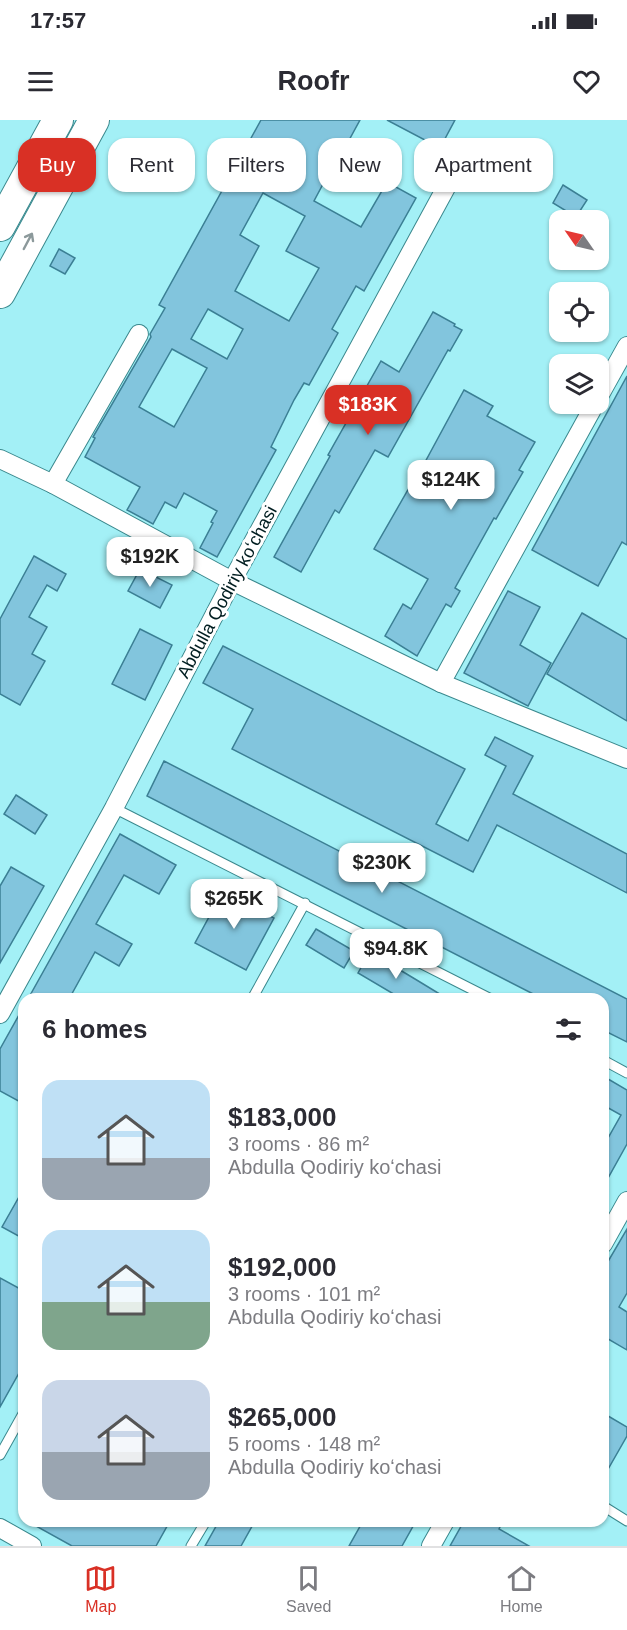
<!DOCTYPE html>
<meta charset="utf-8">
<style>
body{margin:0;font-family:Arial,sans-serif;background:#f7f7f7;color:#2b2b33;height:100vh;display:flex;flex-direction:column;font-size:22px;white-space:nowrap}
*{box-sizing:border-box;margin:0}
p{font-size:20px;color:#7c7c81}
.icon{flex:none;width:33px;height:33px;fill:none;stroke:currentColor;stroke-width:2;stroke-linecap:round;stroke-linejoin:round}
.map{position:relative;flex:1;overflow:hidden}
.panel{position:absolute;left:18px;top:873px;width:591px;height:534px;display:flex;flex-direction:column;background:#fff;border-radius:18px;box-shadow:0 2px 4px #0004}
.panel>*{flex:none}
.banner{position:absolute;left:18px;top:18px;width:591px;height:54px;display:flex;gap:12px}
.needle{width:39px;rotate:304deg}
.tools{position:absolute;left:549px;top:90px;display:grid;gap:12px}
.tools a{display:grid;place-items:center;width:60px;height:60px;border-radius:12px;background:#fff;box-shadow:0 2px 4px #0004;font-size:30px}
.price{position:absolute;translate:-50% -51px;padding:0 14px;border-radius:12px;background:#fff;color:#222;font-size:20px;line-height:39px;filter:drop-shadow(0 2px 3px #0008)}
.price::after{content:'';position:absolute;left:50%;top:36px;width:18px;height:14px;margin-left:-9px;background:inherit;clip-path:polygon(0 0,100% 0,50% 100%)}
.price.current{background:#d93025;color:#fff}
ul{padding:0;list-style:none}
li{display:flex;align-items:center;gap:18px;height:150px;padding:0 24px}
li span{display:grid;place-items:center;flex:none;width:168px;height:120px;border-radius:18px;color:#555}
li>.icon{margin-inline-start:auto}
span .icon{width:72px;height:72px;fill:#fffc;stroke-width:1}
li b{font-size:26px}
h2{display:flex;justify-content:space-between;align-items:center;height:72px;padding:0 24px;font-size:26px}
.chip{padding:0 21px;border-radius:18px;background:#fff;box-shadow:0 2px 4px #0004;font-size:21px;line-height:54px}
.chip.current{background:#d93025;color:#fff}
.status{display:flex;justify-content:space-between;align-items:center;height:42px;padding:0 30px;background:#fff;direction:ltr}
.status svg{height:16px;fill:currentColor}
header{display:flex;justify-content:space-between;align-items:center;height:78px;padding:0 24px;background:#fff;font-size:27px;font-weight:700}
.tab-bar{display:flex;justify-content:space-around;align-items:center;height:84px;border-top:2px solid #e1e1e2;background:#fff;font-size:16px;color:#7c7c81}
.tab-bar a{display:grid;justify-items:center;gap:3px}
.tab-bar .current{color:#d93025}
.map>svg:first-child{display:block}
.building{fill:#82c5dd;stroke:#3b7f94;stroke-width:1.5;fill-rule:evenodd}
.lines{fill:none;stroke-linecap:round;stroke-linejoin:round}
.service-casing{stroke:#3a888d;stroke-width:11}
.minor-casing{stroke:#3a888d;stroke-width:20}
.trunk-casing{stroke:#3a888d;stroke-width:32}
.service{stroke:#fff;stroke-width:9}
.minor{stroke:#fff;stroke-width:18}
.trunk{stroke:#fff;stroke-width:30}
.oneway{stroke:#8c999b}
.labels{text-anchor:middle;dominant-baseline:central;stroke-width:6;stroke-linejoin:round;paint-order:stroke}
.street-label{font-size:18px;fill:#001d20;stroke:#fff}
</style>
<div class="status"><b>17:57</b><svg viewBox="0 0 49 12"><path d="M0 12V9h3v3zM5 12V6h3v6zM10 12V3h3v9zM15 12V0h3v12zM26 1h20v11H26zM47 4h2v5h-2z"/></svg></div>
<header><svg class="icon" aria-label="menu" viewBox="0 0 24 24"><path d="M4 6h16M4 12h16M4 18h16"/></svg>Roofr<svg class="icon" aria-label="heart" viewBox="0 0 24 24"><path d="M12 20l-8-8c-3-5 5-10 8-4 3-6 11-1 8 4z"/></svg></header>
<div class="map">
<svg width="627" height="1426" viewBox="0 0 627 1426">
<rect width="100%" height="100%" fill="#a3f0f6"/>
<g class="building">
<path d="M261 0H360L348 22 346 21 314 81 361 107 387 62 416 78 364 171 356 166 332 209 338 213 309 265 304 263 294 280 271 327 276 330 217 437 200 428 213 403 211 402 217 391 184 373 176 388 165 382 153 404 127 390 140 367 85 337 95 318 93 317 151 217 150 214 165 188 159 185ZM263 73 305 96 286 131 319 148 289 201 235 171 259 126 240 115ZM208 189 243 209 227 239 191 219ZM172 229 207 248 174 307 139 287Z"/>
<polygon points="387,0 455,0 440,28"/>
<polygon points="563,65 587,80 576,97 553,83"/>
<polygon points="59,129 75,138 65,154 50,146"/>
<polygon points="433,192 455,204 454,206 462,210 450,231 448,230 388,337 375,330 339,393 335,390 301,452 274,437 330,336 328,335 381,241 399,252"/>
<polygon points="627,256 627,425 622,422 598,466 532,430"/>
<polygon points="464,270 493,286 487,296 535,322 519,350 523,352 496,399 494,398 455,468 460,471 451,487 446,484 417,536 385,516 403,484 411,489 428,459 374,429 417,354 418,355"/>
<polygon points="34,436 66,454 57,471 47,465 29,497 47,507 32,534 45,541 20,585 0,574 0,499"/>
<polygon points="140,449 172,465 160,488 128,471"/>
<polygon points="508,471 540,487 520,525 551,543 528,586 464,553"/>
<polygon points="582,493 627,519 627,601 547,554"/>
<polygon points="140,509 172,525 145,580 112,564"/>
<polygon points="223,526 465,649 436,704 468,721 506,646 485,635 495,617 533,636 513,674 627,734 627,773 497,705 473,752 232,629 253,589 203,563"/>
<polygon points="164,641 627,879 627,922 603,910 603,879 543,879 147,676"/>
<polygon points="16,675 47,695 35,714 4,694"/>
<polygon points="120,714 176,745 159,774 124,755 96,804 132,824 119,846 95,832 69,879 28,879"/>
<polygon points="11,747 44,766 0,843 0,766"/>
<polygon points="223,771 274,798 246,850 195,823"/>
<polygon points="316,809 354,831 344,848 306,825"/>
<polygon points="370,832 415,859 448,879 402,879 358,853"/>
<polygon points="24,886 24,984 0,971 0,929"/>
<polygon points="603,956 627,970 627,1024 603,1067 603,1027 621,995 603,985"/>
<polygon points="24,1068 24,1119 2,1107"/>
<polygon points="627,1109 627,1173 619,1187 627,1192 627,1230 603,1216 603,1150"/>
<polygon points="0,1158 24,1171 24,1244 0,1287"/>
<polygon points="603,1293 627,1307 627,1316 603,1358"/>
<polygon points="27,1401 170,1401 156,1426 72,1426"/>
<polygon points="219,1401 255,1401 241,1426 205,1426"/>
<polygon points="363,1401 416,1401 402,1426 349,1426"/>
<polygon points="464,1401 503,1401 499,1409 529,1426 450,1426"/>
</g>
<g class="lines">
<g class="service-casing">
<g id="service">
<polyline points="114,688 491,879"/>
<polyline points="252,879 305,783"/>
<polyline points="603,940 627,953"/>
<polyline points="0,1335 24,1292"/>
<polyline points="603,1386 627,1401"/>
<polyline points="191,1426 206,1401"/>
</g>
</g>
<g class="minor-casing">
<g id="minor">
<polyline points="598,278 627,226"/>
<polyline points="0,339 53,364 232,461 441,563 627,639"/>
<polyline points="53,364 139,214"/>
<polyline points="441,563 595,284"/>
<polyline points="0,894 114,688 232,461 455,51"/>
<polyline points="603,1124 627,1081"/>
<polyline points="0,1408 32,1426"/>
<polyline points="431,1426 445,1401"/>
</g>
</g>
<g class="trunk-casing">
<g id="trunk">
<polyline points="0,106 58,0"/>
<polyline points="0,173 94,0"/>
</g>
</g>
<use href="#service" class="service"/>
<use href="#minor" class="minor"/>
<use href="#trunk" class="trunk"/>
</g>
<defs><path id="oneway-shaft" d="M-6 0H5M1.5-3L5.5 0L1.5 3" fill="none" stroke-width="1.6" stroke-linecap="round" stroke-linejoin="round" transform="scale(1.5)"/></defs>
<use class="oneway" href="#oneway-shaft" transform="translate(28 121) rotate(-62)"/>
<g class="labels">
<g class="street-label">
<text transform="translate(227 472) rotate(-62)">Abdulla Qodiriy koʻchasi</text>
</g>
</g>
</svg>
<div class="tools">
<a><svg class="needle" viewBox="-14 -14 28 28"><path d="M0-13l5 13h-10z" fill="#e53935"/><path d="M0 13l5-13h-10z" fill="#7c7c81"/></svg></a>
<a><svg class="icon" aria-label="locate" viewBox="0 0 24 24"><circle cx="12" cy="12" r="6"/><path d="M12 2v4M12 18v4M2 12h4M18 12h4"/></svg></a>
<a><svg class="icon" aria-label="layers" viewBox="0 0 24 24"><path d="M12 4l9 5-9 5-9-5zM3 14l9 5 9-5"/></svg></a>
</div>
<b class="price current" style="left:368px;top:316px">$183K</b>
<b class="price" style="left:451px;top:391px">$124K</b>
<b class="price" style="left:150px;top:468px">$192K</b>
<b class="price" style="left:382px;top:774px">$230K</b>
<b class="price" style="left:234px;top:810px">$265K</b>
<b class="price" style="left:396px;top:860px">$94.8K</b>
<div class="banner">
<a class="chip current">Buy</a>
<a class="chip">Rent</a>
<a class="chip">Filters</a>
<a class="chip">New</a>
<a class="chip">Apartment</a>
</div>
<section class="panel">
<h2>6 homes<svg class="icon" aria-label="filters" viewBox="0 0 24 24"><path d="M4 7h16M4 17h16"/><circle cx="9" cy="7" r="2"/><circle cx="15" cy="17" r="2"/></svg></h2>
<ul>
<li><span style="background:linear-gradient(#bfe0f5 65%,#9aa5b1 0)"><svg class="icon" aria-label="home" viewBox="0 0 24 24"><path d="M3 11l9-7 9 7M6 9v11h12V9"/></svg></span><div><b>$183,000</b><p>3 rooms · 86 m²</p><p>Abdulla Qodiriy koʻchasi</p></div></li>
<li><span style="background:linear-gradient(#bfe0f5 60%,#7fa58c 0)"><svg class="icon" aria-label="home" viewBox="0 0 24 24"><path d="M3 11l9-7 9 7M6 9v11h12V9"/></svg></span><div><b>$192,000</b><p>3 rooms · 101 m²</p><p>Abdulla Qodiriy koʻchasi</p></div></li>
<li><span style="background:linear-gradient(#c9d6e8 60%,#9aa5b1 0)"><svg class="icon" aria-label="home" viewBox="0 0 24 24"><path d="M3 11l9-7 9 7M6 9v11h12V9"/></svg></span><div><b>$265,000</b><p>5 rooms · 148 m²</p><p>Abdulla Qodiriy koʻchasi</p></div></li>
</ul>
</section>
</div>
<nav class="tab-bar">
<a class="current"><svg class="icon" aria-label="map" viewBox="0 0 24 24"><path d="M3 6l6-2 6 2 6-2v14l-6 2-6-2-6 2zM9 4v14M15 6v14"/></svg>Map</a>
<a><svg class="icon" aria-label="saved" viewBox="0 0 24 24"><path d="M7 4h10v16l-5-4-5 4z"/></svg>Saved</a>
<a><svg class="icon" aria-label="home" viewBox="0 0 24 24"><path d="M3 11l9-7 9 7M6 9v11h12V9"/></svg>Home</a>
</nav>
